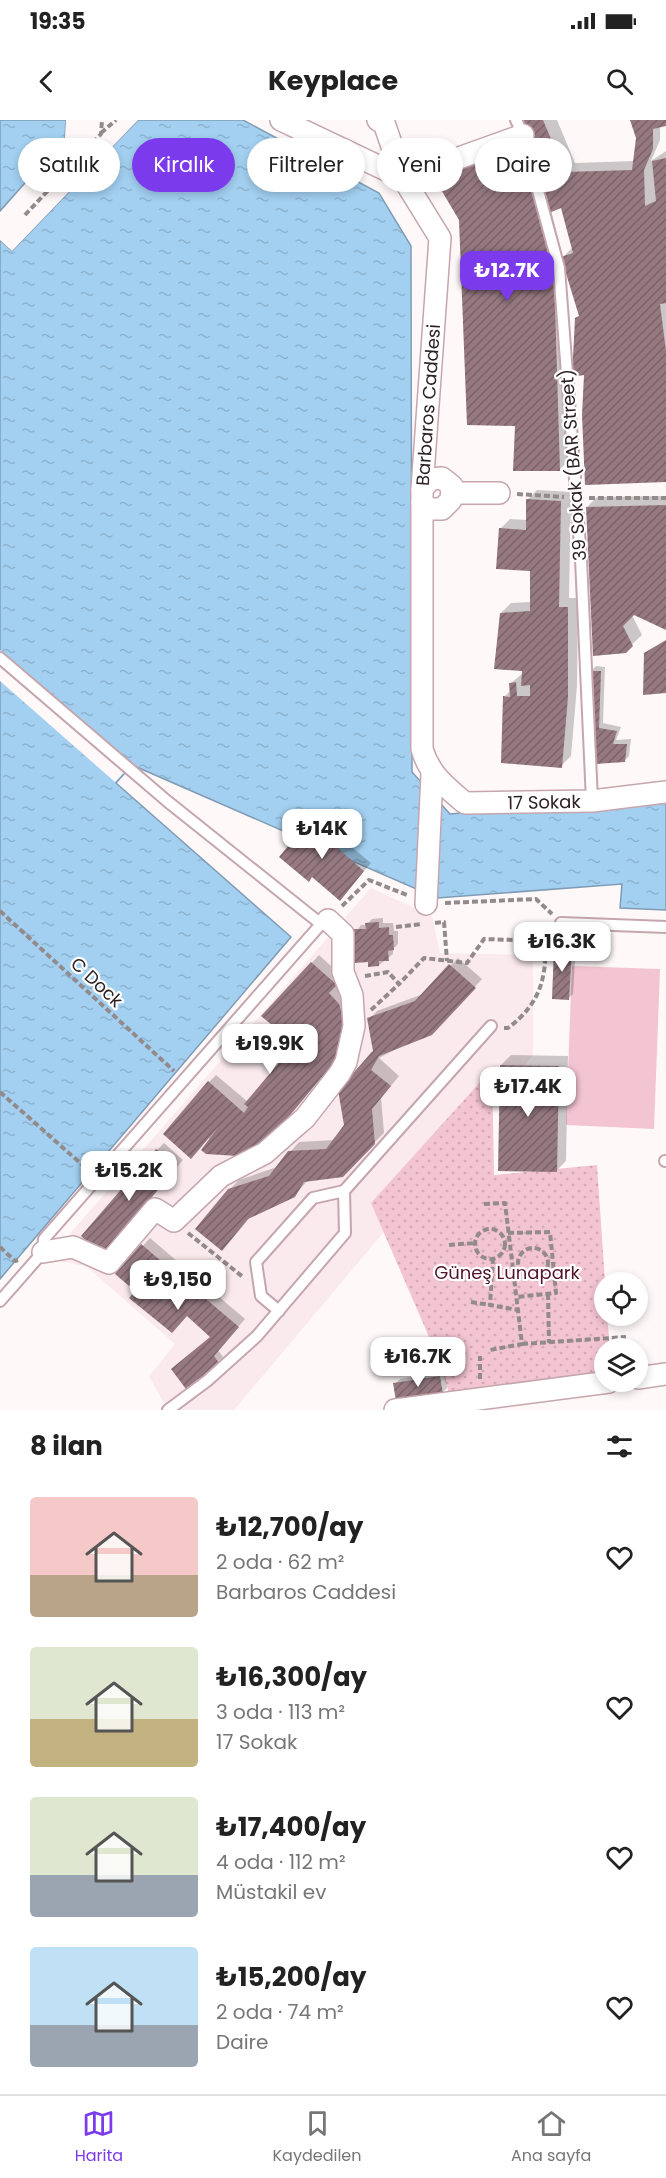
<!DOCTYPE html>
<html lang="tr">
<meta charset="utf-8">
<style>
body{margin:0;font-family:Poppins,sans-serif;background:#f6f6f6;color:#222;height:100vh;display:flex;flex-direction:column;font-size:22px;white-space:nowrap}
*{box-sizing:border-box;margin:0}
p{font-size:20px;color:#767676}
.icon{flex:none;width:33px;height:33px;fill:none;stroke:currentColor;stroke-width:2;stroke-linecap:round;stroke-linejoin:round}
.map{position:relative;height:1290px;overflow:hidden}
.sheet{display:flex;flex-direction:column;background:#fff;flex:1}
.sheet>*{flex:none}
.guide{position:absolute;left:18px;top:18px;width:630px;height:54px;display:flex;gap:12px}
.controls{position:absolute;left:594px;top:1152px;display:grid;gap:12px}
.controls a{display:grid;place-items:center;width:54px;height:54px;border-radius:50%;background:#fff;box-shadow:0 3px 9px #0003;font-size:30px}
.price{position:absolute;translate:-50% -51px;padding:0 14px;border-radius:12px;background:#fff;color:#222;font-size:20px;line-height:39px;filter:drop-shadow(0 2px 3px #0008)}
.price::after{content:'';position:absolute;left:50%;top:36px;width:18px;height:14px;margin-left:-9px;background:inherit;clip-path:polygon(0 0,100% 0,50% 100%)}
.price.on{background:#7c3aed;color:#fff}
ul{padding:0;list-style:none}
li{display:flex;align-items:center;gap:18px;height:150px;padding:0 30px}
li span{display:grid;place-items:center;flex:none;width:168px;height:120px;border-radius:6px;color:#555}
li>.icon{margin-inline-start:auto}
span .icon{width:72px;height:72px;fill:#fffc;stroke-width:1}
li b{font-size:26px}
h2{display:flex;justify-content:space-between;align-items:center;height:72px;padding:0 30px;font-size:26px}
.pill{padding:0 21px;border-radius:27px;background:#fff;box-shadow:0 3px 9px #0003;font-size:21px;line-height:54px}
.pill.on{background:#7c3aed;color:#fff}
.status{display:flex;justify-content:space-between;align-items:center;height:42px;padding:0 30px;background:#fff;direction:ltr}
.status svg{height:16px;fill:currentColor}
header{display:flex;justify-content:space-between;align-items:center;height:78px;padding:0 30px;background:#fff;font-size:27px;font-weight:700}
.tab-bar{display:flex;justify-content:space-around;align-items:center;height:84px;border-top:2px solid #e0e0e0;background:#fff;font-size:16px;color:#767676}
.tab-bar a{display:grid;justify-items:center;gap:3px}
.tab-bar .on{color:#7c3aed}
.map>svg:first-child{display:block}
.built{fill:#fae9ed}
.park{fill:url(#park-dots)}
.pitch{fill:#f3c4d1}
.water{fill:url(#water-ripples);stroke:#809cb4;stroke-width:1.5}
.pier{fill:#fef8f9}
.shadow{fill:#0003;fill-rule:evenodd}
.building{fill:url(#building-hatch)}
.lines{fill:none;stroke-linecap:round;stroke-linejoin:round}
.lane-casing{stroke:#c5a6ae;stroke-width:14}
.street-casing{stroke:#c5a6ae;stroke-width:24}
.path{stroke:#938a8c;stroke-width:4;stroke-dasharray:6 3;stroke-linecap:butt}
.lane{stroke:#fff;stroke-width:10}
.street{stroke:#fff;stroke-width:21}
.labels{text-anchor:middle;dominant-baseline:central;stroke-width:4.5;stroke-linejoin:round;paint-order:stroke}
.street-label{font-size:18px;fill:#2d2124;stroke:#fff}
.park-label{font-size:18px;fill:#51122b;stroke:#fff}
</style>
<div class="status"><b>19:35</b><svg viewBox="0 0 49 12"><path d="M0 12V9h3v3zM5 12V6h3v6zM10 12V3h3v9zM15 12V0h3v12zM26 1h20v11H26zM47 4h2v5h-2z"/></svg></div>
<header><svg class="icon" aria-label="back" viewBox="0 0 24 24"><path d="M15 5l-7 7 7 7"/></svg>Keyplace<svg class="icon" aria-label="search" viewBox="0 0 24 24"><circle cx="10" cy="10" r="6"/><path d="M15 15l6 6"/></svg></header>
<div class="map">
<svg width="666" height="1290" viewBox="0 0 666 1290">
<defs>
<pattern id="park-dots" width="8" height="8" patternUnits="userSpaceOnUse" patternTransform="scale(1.5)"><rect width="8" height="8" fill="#f3c4d1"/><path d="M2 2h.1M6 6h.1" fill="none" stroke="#d1a8b3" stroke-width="1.8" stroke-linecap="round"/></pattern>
<pattern id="water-ripples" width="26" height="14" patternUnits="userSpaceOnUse" patternTransform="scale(1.5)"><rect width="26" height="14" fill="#a3d0f1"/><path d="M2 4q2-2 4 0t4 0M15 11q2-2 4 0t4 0" fill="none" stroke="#8db2ce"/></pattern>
<pattern id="building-hatch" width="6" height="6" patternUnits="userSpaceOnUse" patternTransform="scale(1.5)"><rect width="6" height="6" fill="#957880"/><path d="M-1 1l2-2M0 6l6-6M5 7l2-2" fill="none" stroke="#7a6269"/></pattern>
</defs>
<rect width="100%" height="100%" fill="#fef8f9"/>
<polygon class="built" points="371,768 432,796 440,833 533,835 533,935 234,1290 168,1290 149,1256 175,1224 86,1146 48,1139"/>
<polygon class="park" points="492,949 494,1055 597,1045 605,1162 604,1196 607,1196 610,1228 604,1228 604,1255 450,1276 436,1233 371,1083"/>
<polygon class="pitch" points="572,846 660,849 654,1009 566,1005"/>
<g class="water">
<polygon points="0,0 66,0 65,18 0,91"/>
<polygon points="138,0 243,0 379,73 411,126 412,652 450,694 619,680 666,669 666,790 620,788 622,764 437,778 132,645 116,663 291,817 0,1159 0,120 12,131"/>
</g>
<g class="pier">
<polygon points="66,0 69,0 68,20 0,94 65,18"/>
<polygon points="134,0 138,0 12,131 0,120 0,117 12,127"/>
<polygon points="0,530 132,644 115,662 0,561"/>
</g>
<g class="shadow">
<path d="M524 0H557L575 43 635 41 638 18 631 0H666V4L660 6V20L651 41 666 31V361L586 254 581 195 564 144 569 340 559 350 516 304 461 100 529 11ZM535 23 540 32 537 35 534 24ZM562 86 573 127 563 137 551 90Z"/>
<polygon points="537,370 571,372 569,478 578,478 577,566 571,636 561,646 505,576 511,570 511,563 523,553 501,493 511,483 531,482 531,449 500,409 510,399 527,400 528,379"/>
<polygon points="666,376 666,508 634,494 632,495 642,515 625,531 587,387 597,377"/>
<polygon points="596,546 605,547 603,603 621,607 616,620 631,619 629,636 624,641 596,643 591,551"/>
<polygon points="320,691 347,713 342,719 371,743 347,771 313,698"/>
<polygon points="383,798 383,803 393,803 394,811 398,811 398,824 393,829 393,834 379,845 369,840 350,820 361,805 366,805 372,799"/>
<polygon points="561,823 576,824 573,874 568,879 556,828"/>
<polygon points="319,835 343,857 336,865 346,876 349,920 209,1020 209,962 216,955 248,982 297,924 263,896"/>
<polygon points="458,838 482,859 439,906 379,938 399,956 381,978 384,1013 342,1055 308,1060 294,1076 251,1096 231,1120 229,1070 239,1060 277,1047 299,1022 335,1020 345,1006 339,971 372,931 375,936 369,899 377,891 423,874"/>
<polygon points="511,935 568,936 566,1041 556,1051 501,945"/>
<polygon points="164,1023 183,1040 109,1125 157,1030"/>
<polygon points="150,1118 245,1199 218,1230 223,1237 187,1267 212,1217 140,1152 117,1154"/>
<polygon points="445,1252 447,1268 442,1273 395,1264 400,1259"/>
</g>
<g class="building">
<polygon points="522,0 543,0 565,52 632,50 636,18 630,0 666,0 666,6 653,9 653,29 644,50 645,86 656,81 652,41 666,38 666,183 660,184 666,231 666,362 585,365 582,295 584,255 572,257 575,198 579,196 561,137 573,133 561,88 549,93 533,37 540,35"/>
<polygon points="521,19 554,151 560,351 513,351 515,306 467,305 459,100 430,51"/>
<polygon points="526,379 561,381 559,487 568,487 568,577 562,648 501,643 503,576 510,577 509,563 516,562 517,576 530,576 530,565 521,566 522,551 494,549 500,493 530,491 530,451 496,449 499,408 526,410"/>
<polygon points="666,385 666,510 634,495 623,506 633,526 626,533 593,536 586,387"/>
<polygon points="666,520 666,573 643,575 644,533"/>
<polygon points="590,551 601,551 599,608 617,611 613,624 627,624 625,642 595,644"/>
<polygon points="312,697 341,721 336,727 364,751 340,781 312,757 309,762 279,737"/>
<polygon points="379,802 379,808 389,807 389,815 393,815 394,830 388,831 389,841 379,841 379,846 368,847 368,842 355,843 354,838 350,838 349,820 355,819 354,809 366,809 365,803"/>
<polygon points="554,827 572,828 569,880 552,879"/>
<polygon points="311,842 337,865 329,873 339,884 345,902 336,940 267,1023 238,1036 206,1034 201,1030 219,1006 191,1039 163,1014 208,961 244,993 248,987 244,984 295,924 261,896"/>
<polygon points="449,844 476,868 432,915 379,936 371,950 391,966 372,989 375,1024 343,1057 304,1062 295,1077 248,1099 222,1131 195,1109 228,1069 269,1056 288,1031 326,1029 344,1005 338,970 373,931 367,898 415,881"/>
<polygon points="500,945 559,946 557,1052 498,1051"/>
<polygon points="156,1029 177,1048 102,1135 81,1116"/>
<polygon points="141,1124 239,1207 214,1236 219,1243 186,1269 171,1249 210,1217 187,1196 172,1213 129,1178 146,1159 140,1154 129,1166 115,1154"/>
<polygon points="440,1256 443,1274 396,1281 393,1263"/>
</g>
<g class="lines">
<g class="lane-casing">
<g id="lane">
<polyline points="516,0 523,15 559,148 581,439 592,681"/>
<polyline points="0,538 167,681 321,804 44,1119 43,1132 0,1181"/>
<polyline points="561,803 666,807"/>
<polyline points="665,1041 666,1041"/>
<polyline points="344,1071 491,906"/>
<polyline points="168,1290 207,1261 257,1216 345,1113 344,1071 313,1078 256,1142 261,1176 279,1191"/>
</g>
</g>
<g class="street-casing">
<g id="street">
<path d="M281 0 403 58 440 118 422 369V629C429 654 446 667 465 683L592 681 666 672"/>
<polyline points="378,0 384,3 403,58 523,15"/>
<polyline points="452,373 499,373"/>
<polyline points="422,383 430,389 442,389 451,380 452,366 442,358 431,359 422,369"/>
<polyline points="426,784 432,654"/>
<polyline points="43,1132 73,1127 109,1143 155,1089 174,1101 221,1056 265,1033 291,1010 305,998 340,953 346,942 354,906 352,875 343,852 343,814 328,800"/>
<polyline points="638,1258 666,1254"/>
<polyline points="395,1290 609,1262"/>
</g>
</g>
<g class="path">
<polyline points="101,13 116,0"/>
<polyline points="25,95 101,14 102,0"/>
<polyline points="517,374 564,377"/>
<polyline points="589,378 666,378"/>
<polyline points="445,783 536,779 552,794"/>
<polyline points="342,786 369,760 407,775"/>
<polyline points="0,791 174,951"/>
<polyline points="435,803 444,802 447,841"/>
<polyline points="396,807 422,804"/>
<polyline points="365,856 388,852 399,864 424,838 467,843 484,819 546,821"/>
<polyline points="371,890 399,864"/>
<path d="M504 908H508C546 879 546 852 546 807"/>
<polyline points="0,972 87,1049"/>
<polyline points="484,1084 505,1083 522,1224 490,1230"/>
<circle cx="490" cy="1124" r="15"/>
<polyline points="188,1113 243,1157"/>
<polyline points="508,1113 550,1112 556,1173 516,1177"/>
<polyline points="449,1125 475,1123"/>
<polyline points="0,1127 15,1141 18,1140"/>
<circle cx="533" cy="1143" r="15"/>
<polyline points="493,1138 490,1185 518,1190"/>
<polyline points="548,1174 549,1223"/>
<polyline points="471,1182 490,1185"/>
<polyline points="522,1224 626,1217"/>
<polyline points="480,1259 480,1236"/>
</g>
<use href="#lane" class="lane"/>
<use href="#street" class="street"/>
</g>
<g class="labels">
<g class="street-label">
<text transform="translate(428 285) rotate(-86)">Barbaros Caddesi</text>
<text transform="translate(573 345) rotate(-94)">39 Sokak (BAR Street)</text>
<text transform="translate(544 682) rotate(-1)">17 Sokak</text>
<text transform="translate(97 862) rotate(43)">C Dock</text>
</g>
<g class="park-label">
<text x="507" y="1152">Güneş Lunapark</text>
</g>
</g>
</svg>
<div class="controls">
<a><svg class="icon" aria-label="locate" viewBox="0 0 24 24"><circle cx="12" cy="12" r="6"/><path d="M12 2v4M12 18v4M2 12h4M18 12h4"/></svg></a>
<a><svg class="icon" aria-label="layers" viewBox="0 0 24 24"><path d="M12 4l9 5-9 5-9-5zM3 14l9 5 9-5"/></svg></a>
</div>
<b class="price on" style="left:507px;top:182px">₺12.7K</b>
<b class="price" style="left:322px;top:740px">₺14K</b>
<b class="price" style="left:562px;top:853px">₺16.3K</b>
<b class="price" style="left:270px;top:955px">₺19.9K</b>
<b class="price" style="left:528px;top:998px">₺17.4K</b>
<b class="price" style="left:129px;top:1082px">₺15.2K</b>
<b class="price" style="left:178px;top:1191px">₺9,150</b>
<b class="price" style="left:418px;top:1268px">₺16.7K</b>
<div class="guide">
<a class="pill">Satılık</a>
<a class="pill on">Kiralık</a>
<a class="pill">Filtreler</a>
<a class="pill">Yeni</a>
<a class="pill">Daire</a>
</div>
</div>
<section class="sheet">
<h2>8 ilan<svg class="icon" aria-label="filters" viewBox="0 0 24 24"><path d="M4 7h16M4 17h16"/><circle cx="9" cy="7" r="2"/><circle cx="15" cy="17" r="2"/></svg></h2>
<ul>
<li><span style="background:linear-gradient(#f6c9c9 65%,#b9a48a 0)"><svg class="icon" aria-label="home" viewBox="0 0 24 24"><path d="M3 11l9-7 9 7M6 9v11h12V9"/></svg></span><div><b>₺12,700/ay</b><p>2 oda · 62 m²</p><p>Barbaros Caddesi</p></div><svg class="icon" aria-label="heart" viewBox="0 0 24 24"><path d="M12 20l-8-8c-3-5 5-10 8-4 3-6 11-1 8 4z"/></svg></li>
<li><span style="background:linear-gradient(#dfe7d0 60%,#c2b280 0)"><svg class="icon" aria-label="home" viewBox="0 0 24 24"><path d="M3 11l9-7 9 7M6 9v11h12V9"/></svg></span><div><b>₺16,300/ay</b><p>3 oda · 113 m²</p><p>17 Sokak</p></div><svg class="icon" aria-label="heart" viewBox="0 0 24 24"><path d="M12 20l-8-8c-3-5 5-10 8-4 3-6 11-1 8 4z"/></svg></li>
<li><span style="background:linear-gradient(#dfe7d0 65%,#9aa5b1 0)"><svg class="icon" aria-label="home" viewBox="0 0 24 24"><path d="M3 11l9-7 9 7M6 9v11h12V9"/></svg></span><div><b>₺17,400/ay</b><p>4 oda · 112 m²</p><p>Müstakil ev</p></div><svg class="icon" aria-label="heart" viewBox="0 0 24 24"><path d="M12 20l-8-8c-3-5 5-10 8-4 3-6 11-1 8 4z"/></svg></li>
<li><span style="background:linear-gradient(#bfe0f5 65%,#9aa5b1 0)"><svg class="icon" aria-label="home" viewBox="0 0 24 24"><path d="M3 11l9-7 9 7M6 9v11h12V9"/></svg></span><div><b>₺15,200/ay</b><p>2 oda · 74 m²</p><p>Daire</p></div><svg class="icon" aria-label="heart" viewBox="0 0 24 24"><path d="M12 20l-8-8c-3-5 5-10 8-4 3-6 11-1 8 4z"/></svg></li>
</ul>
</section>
<nav class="tab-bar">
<a class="on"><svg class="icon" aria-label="map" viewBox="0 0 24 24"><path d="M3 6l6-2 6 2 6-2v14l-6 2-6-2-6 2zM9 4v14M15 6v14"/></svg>Harita</a>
<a><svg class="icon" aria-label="saved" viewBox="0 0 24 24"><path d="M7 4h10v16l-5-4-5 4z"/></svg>Kaydedilen</a>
<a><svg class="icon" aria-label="home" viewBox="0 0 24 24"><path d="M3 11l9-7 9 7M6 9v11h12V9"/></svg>Ana sayfa</a>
</nav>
